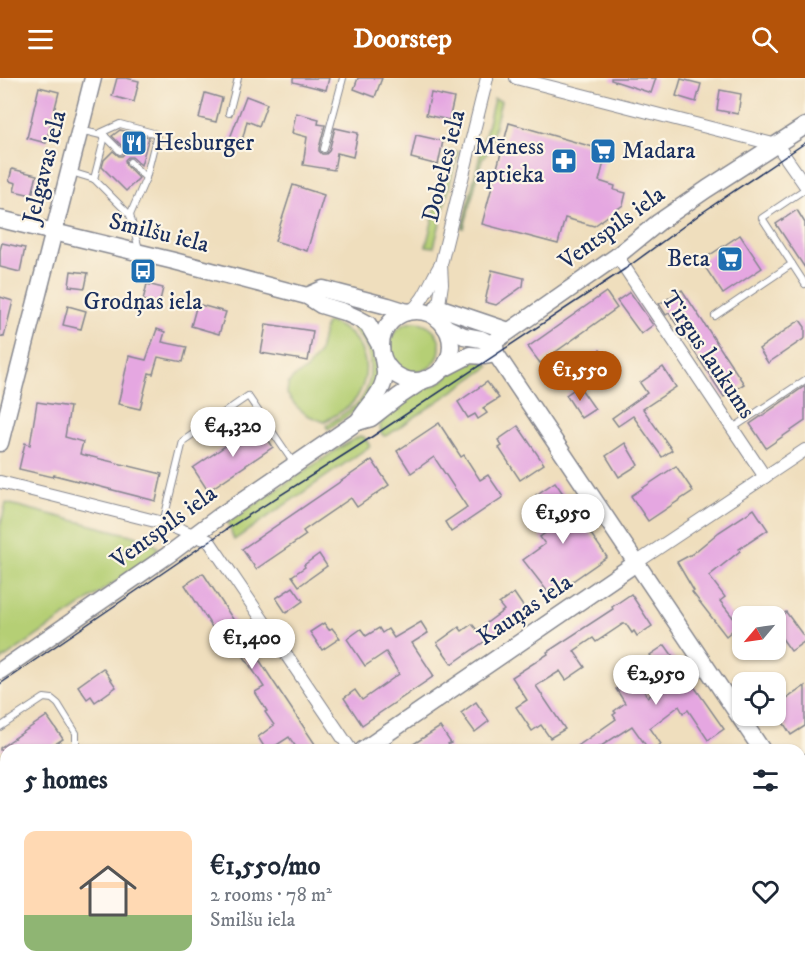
<!DOCTYPE html>
<meta charset="utf-8">
<style>
body{margin:0;font-family:"IM FELL DW Pica",serif;background:#f6f6f7;color:#1f2937;height:100vh;display:flex;flex-direction:column;font-size:22px;white-space:nowrap}
*{box-sizing:border-box;margin:0}
p{font-size:20px;color:#747a83}
.icon{flex:none;width:33px;height:33px;fill:none;stroke:currentColor;stroke-width:2;stroke-linecap:round;stroke-linejoin:round}
.map{position:relative;flex:1;overflow:hidden}
.details{position:absolute;left:0px;top:666px;width:806px;height:234px;display:flex;flex-direction:column;background:#fff;border-radius:18px 18px 0 0;box-shadow:0 2px 4px #0004}
.details>*{flex:none}
.needle{width:39px;rotate:241deg}
.controls{position:absolute;left:732px;top:528px;display:grid;gap:12px}
.controls a{display:grid;place-items:center;width:54px;height:54px;border-radius:12px;background:#fff;box-shadow:0 2px 4px #0004;font-size:30px}
.price{position:absolute;translate:-50% -51px;padding:0 14px;border-radius:21px;background:#fff;color:#222;font-size:20px;line-height:39px;filter:drop-shadow(0 2px 3px #0008)}
.price::after{content:'';position:absolute;left:50%;top:36px;width:18px;height:14px;margin-left:-9px;background:inherit;clip-path:polygon(0 0,100% 0,50% 100%)}
.price.active{background:#b45309;color:#fff}
ul{padding:0;list-style:none}
li{display:flex;align-items:center;gap:18px;height:150px;padding:0 24px}
li span{display:grid;place-items:center;flex:none;width:168px;height:120px;border-radius:12px;color:#555}
li>.icon{margin-inline-start:auto}
span .icon{width:72px;height:72px;fill:#fffc;stroke-width:1}
li b{font-size:26px}
h2{display:flex;justify-content:space-between;align-items:center;height:72px;padding:0 24px;font-size:26px}
header{display:flex;justify-content:space-between;align-items:center;height:78px;padding:0 24px;background:#b45309;color:#fff;font-size:27px;font-weight:800}
.map>svg:first-child{display:block}
.green{fill:#b5cf75;stroke:#687f6a;stroke-width:1.5}
.building{fill:#e5a7e1}
.lines{fill:none;stroke-linecap:round;stroke-linejoin:round}
.lane-casing{stroke:#85868e;stroke-width:8}
.street-casing{stroke:#85868e;stroke-width:14}
.secondary-casing{stroke:#85868e;stroke-width:19}
.lane{stroke:#fff;stroke-width:6}
.street{stroke:#fff;stroke-width:12}
.secondary{stroke:#fff;stroke-width:16}
.tram{stroke:#1b2f5e;stroke-width:1.5}
.labels{text-anchor:middle;dominant-baseline:central;stroke-width:4.5;stroke-linejoin:round;paint-order:stroke}
.poi-label{font-size:24px;fill:#1b2f5e;stroke:#fcf5e5;text-anchor:start}
.street-label{font-size:24px;fill:#1b2f5e;stroke:#fcf5e5}
</style>
<header><svg class="icon" aria-label="menu" viewBox="0 0 24 24"><path d="M4 6h16M4 12h16M4 18h16"/></svg>Doorstep<svg class="icon" aria-label="search" viewBox="0 0 24 24"><circle cx="10" cy="10" r="6"/><path d="M15 15l6 6"/></svg></header>
<div class="map">
<svg width="805" height="900" viewBox="0 0 805 900">
<rect width="100%" height="100%" fill="#fcf5e5"/>
<filter id="ink" filterUnits="userSpaceOnUse"><feTurbulence type="fractalNoise" baseFrequency=".0167" numOctaves="2"/><feDisplacementMap in="SourceGraphic" scale="12" xChannelSelector="R" yChannelSelector="G"/><feConvolveMatrix kernelMatrix="1 2 1 2 8 2 1 2 1" color-interpolation-filters="sRGB"/></filter>
<filter id="wash" filterUnits="userSpaceOnUse"><feTurbulence type="fractalNoise" baseFrequency=".008" numOctaves="4" result="noise"/><feDisplacementMap in="SourceGraphic" scale="24" xChannelSelector="R" yChannelSelector="G"/><feGaussianBlur stdDeviation="1.35" result="paint"/><feColorMatrix in="noise" values="0 0 0 0 0 0 0 0 0 0 0 0 0 0 0 0 0 1.4 0 .05"/><feComposite in="paint" operator="in"/></filter>
<g filter="url(#wash)">
<rect width="100%" height="100%" fill="#efdebd"/>
<g class="green">
<polygon points="494,21 501,23 489,73 482,81 464,150 462,150"/>
<polygon points="450,72 458,74 434,169 426,168"/>
<path d="M351 243 355 244 371 262 374 280 377 288 378 306 358 331 328 351 326 348 359 325C371 309 374 285 365 267 361 258 352 252 351 243Z"/>
<path d="M328 244C361 254 376 288 357 319 350 330 335 337 324 344L307 337 296 328 287 316 288 306 294 299 306 292 319 275 325 247Z"/>
<circle cx="415" cy="269" r="25"/>
<polygon points="482,283 490,288 388,357 384,358 381,355 380,347 385,340 421,311 433,308 444,302 455,290 470,284"/>
<polygon points="360,358 364,359 370,368 234,462 228,444 341,369"/>
<polygon points="6,425 150,462 158,470 154,477 0,583 0,449"/>
</g>
<g id="blocks">
<g class="building">
<polygon points="117,0 126,0 139,3 134,24 112,18"/>
<polygon points="293,0 329,0 326,12 293,4"/>
<polygon points="358,0 382,0 375,19 354,11"/>
<polygon points="611,0 656,0 651,15 611,2"/>
<polygon points="681,1 701,6 696,24 676,18"/>
<polygon points="39,9 59,14 46,65 27,60"/>
<polygon points="720,12 741,16 738,36 717,32"/>
<polygon points="205,15 222,20 216,44 199,40"/>
<polygon points="431,15 454,20 449,42 426,37"/>
<polygon points="246,18 267,26 259,48 247,43 240,71 227,68"/>
<polygon points="296,35 319,41 318,46 325,47 319,70 319,73 322,76 326,76 329,73 335,50 358,55 353,79 337,75 334,92 303,87 307,59 292,55"/>
<polygon points="509,45 607,73 599,103 615,108 614,112 626,115 623,127 594,148 565,140 558,166 482,146"/>
<polygon points="120,52 149,59 141,87 132,79 128,79 125,82 126,87 139,100 126,113 102,89 104,82 113,73 119,78 122,78 125,75 124,70 112,58"/>
<polygon points="416,57 443,63 438,87 411,80"/>
<polygon points="12,91 37,97 32,117 14,113 16,105 9,103"/>
<polygon points="293,107 324,117 307,173 275,163"/>
<polygon points="797,132 805,145 805,190 776,146"/>
<polygon points="740,157 762,190 723,216 701,183"/>
<polygon points="2,165 25,170 20,194 0,189 0,172"/>
<polygon points="492,192 524,200 523,208 496,227 485,224"/>
<polygon points="71,193 88,195 85,210 69,208"/>
<polygon points="147,206 163,210 159,227 143,222"/>
<polygon points="682,212 744,306 724,319 669,235 666,237 659,226"/>
<polygon points="606,214 617,230 540,285 528,269"/>
<polygon points="630,214 653,247 641,256 617,223"/>
<polygon points="0,219 13,223 4,259 0,258"/>
<polygon points="197,226 226,234 219,256 191,248"/>
<polygon points="68,228 86,233 81,251 63,247"/>
<polygon points="800,242 805,249 805,260 768,285 759,271"/>
<polygon points="266,246 313,253 308,283 261,275"/>
<polygon points="157,251 165,254 162,264 187,269 183,284 158,279 153,296 149,295 140,331 118,326 129,278 146,282"/>
<polygon points="600,272 612,291 593,303 581,284"/>
<polygon points="663,289 676,309 643,331 672,372 662,379 633,338 618,348 612,340 647,315 640,305"/>
<polygon points="487,304 499,320 483,330 487,335 478,341 475,336 468,340 458,324"/>
<polygon points="579,308 595,331 581,340 566,317"/>
<polygon points="805,308 805,343 766,370 750,346"/>
<polygon points="37,324 70,329 65,359 83,364 80,376 162,396 156,423 54,397 53,399 19,391 25,365 30,367"/>
<polygon points="439,345 461,379 464,377 480,402 488,397 503,419 451,454 445,444 467,429 434,379 411,395 397,373"/>
<polygon points="258,346 273,369 208,413 193,390"/>
<polygon points="518,348 544,386 520,402 499,370 502,368 498,362"/>
<polygon points="625,365 638,387 619,399 606,378"/>
<polygon points="372,382 389,407 357,429 351,420 303,453 306,457 256,491 242,471"/>
<polygon points="676,388 693,413 648,443 631,418"/>
<polygon points="555,404 607,479 551,518 523,482 545,466 540,459 556,447 536,417"/>
<polygon points="754,431 768,452 739,471 740,473 709,498 725,519 720,523 739,547 726,558 692,514 694,513 677,484 692,476 719,454"/>
<polygon points="319,476 327,488 299,508 292,498 305,489 304,487"/>
<polygon points="203,495 273,603 319,672 298,672 289,659 269,672 266,672 258,659 274,647 265,634 267,633 255,614 264,609 235,565 226,571 185,507"/>
<polygon points="293,509 303,523 286,535 276,520"/>
<polygon points="514,515 527,534 452,586 437,565 459,549 462,553 472,546 477,552 504,532 499,526"/>
<polygon points="631,516 652,548 637,558 634,553 632,555 626,546 623,546 596,564 593,560 574,573 585,589 566,602 560,593 536,608 565,651 550,660 541,647 532,653 516,629 527,622 512,599 548,576 547,574 613,531 612,529"/>
<polygon points="786,534 805,560 805,563 791,573 776,552 776,541"/>
<polygon points="421,544 428,555 412,565 434,598 362,647 344,620 355,612 362,622 399,596 386,574 365,588 347,561 361,551 366,558 379,550 382,555 388,551 394,560"/>
<polygon points="324,545 329,552 332,550 340,560 322,572 310,554"/>
<polygon points="665,567 724,651 708,662 688,632 683,635 679,628 650,650 661,666 652,672 649,672 632,648 595,672 572,672 616,641 613,637 616,635 614,633 625,625 616,611 634,599 648,619 668,604 650,577"/>
<polygon points="103,590 116,609 95,624 91,618 87,621 78,608"/>
<polygon points="805,608 805,648 791,657 776,633 776,628"/>
<polygon points="476,624 489,643 475,654 461,635"/>
<polygon points="47,638 63,661 46,672 0,672 0,670"/>
<polygon points="440,649 451,665 448,666 452,672 404,672"/>
</g>
</g>
</g>
<g filter="url(#ink)">
<use href="#blocks" fill-opacity="0" stroke="#85868e" stroke-width="1.5"/>
<g class="lines">
<g class="lane-casing">
<g id="lane">
<polyline points="229,35 238,0"/>
<polyline points="80,52 105,58 120,73"/>
<polyline points="98,56 120,46 157,56 146,100"/>
<polyline points="324,71 343,0"/>
<polyline points="71,94 94,101 130,137 139,171"/>
<polyline points="94,101 105,58"/>
<polyline points="805,111 762,140 805,206"/>
<polyline points="130,137 146,100 130,84"/>
<polyline points="715,238 792,186"/>
<polyline points="733,350 805,302"/>
<polyline points="163,445 183,363 248,318 295,387"/>
<polyline points="0,649 44,620 52,621 58,626 76,655 76,667 74,672"/>
</g>
</g>
<g class="street-casing">
<g id="street">
<polyline points="516,0 777,67 805,107"/>
<polyline points="617,178 765,399"/>
<path d="M410 234C426 221 430 203 441 186L487 0"/>
<polyline points="440,244 438,233 442,206 441,186"/>
<polyline points="0,404 163,445 209,463 351,672"/>
<polyline points="636,485 805,372"/>
<polyline points="800,686 805,682"/>
<polyline points="488,900 496,894"/>
</g>
</g>
<g class="secondary-casing">
<g id="secondary">
<polyline points="0,141 174,183 307,218 321,227 344,234 357,240 368,246 381,269"/>
<polyline points="307,218 323,211 388,228 407,234"/>
<polyline points="438,229 509,253"/>
<circle cx="416" cy="268" r="35"/>
<polyline points="445,249 464,258 481,261 491,266"/>
<polyline points="491,266 495,268 496,276 762,672"/>
<polyline points="491,266 617,178 659,144 707,111 805,48"/>
<polyline points="441,292 470,277 485,278 496,276"/>
<path d="M358 344C367 328 384 315 385 296 385 291 384 286 383 281"/>
<polyline points="0,365 93,0"/>
<polyline points="0,593 168,477 220,438 357,344 371,340 398,319 425,301"/>
<polyline points="363,672 636,485"/>
<polyline points="800,728 805,736"/>
<polyline points="0,768 6,777"/>
<polyline points="86,894 90,900"/>
<polyline points="29,900 38,894"/>
</g>
</g>
<use href="#lane" class="lane"/>
<use href="#street" class="street"/>
<use href="#secondary" class="secondary"/>
<polyline class="tram" points="0,606 227,451 358,368 625,191 703,134 805,65"/>
</g>
</g>
<defs>
<g id="restaurant-square" transform="scale(1.35)"><rect x="-9" y="-9" width="18" height="18" rx="4" fill="#1f6fb2" stroke="#fcf5e5"/><path d="M-5-6h1v4h1v-4h1v4h1v-4h1v5L-1.5 .5V6h-2V.5L-5-1ZM5-6V6H3V1.5H1.5Q1.5-4 5-6Z" fill="#fff"/></g>
<g id="supermarket-square" transform="scale(1.35)"><rect x="-9" y="-9" width="18" height="18" rx="4" fill="#1f6fb2" stroke="#fcf5e5"/><path d="M-6-5.5h2.5l.6 2H6L4.5 2H-2.5L-4.4-4H-6ZM-1.5 3.2a1.3 1.3 0 1 0 .1 0ZM3 3.2a1.3 1.3 0 1 0 .1 0Z" fill="#fff"/></g>
<g id="pharmacy-square" transform="scale(1.35)"><rect x="-9" y="-9" width="18" height="18" rx="4" fill="#1f6fb2" stroke="#fcf5e5"/><path d="M-2-6h4v4h4v4h-4v4h-4v-4h-4v-4h4Z" fill="#fff"/></g>
<g id="bus-square" transform="scale(1.35)"><rect x="-9" y="-9" width="18" height="18" rx="4" fill="#1f6fb2" stroke="#fcf5e5"/><path d="M-5-6H5V4H4V6H2V4H-2V6H-4V4H-5ZM-3.5-4V0h7V-4ZM-3.5 1.2v1.5H-2V1.2ZM2 1.2v1.5H3.5V1.2Z" fill="#fff"/></g>
</defs>
<g fill-rule="evenodd">
<use href="#restaurant-square" x="134" y="65"/>
<use href="#supermarket-square" x="603" y="73"/>
<use href="#pharmacy-square" x="564" y="83"/>
<use href="#supermarket-square" x="730" y="181"/>
<use href="#bus-square" x="143" y="193"/>
</g>
<g class="labels">
<g class="poi-label">
<text x="154" y="65">Hesburger</text>
<text x="544" y="69" text-anchor="end">Mēness<tspan x="544" dy="28">aptieka</tspan></text>
<text x="622" y="73">Madara</text>
<text x="710" y="181" text-anchor="end">Beta</text>
<text x="143" y="224" text-anchor="middle">Grodņas iela</text>
</g>
<g class="street-label">
<text transform="translate(444 88) rotate(-76)">Dobeles iela</text>
<text transform="translate(45 89) rotate(-76)">Jelgavas iela</text>
<text transform="translate(612 150) rotate(-36)">Ventspils iela</text>
<text transform="translate(159 155) rotate(14)">Smilšu iela</text>
<text transform="translate(708 277) rotate(56)">Tirgus laukums</text>
<text transform="translate(164 449) rotate(-36)">Ventspils iela</text>
<text transform="translate(525 532) rotate(-34)">Kauņas iela</text>
</g>
</g>
</svg>
<div class="controls">
<a><svg class="needle" viewBox="-14 -14 28 28"><path d="M0-13l5 13h-10z" fill="#e53935"/><path d="M0 13l5-13h-10z" fill="#747a83"/></svg></a>
<a><svg class="icon" aria-label="locate" viewBox="0 0 24 24"><circle cx="12" cy="12" r="6"/><path d="M12 2v4M12 18v4M2 12h4M18 12h4"/></svg></a>
</div>
<b class="price active" style="left:580px;top:324px">€1,550</b>
<b class="price" style="left:233px;top:380px">€4,320</b>
<b class="price" style="left:563px;top:467px">€1,950</b>
<b class="price" style="left:252px;top:592px">€1,400</b>
<b class="price" style="left:656px;top:628px">€2,950</b>
<section class="details">
<h2>5 homes<svg class="icon" aria-label="filters" viewBox="0 0 24 24"><path d="M4 7h16M4 17h16"/><circle cx="9" cy="7" r="2"/><circle cx="15" cy="17" r="2"/></svg></h2>
<ul>
<li><span style="background:linear-gradient(#ffd9b3 70%,#8fb573 0)"><svg class="icon" aria-label="home" viewBox="0 0 24 24"><path d="M3 11l9-7 9 7M6 9v11h12V9"/></svg></span><div><b>€1,550/mo</b><p>2 rooms · 78 m²</p><p>Smilšu iela</p></div><svg class="icon" aria-label="heart" viewBox="0 0 24 24"><path d="M12 20l-8-8c-3-5 5-10 8-4 3-6 11-1 8 4z"/></svg></li>
</ul>
</section>
</div>
